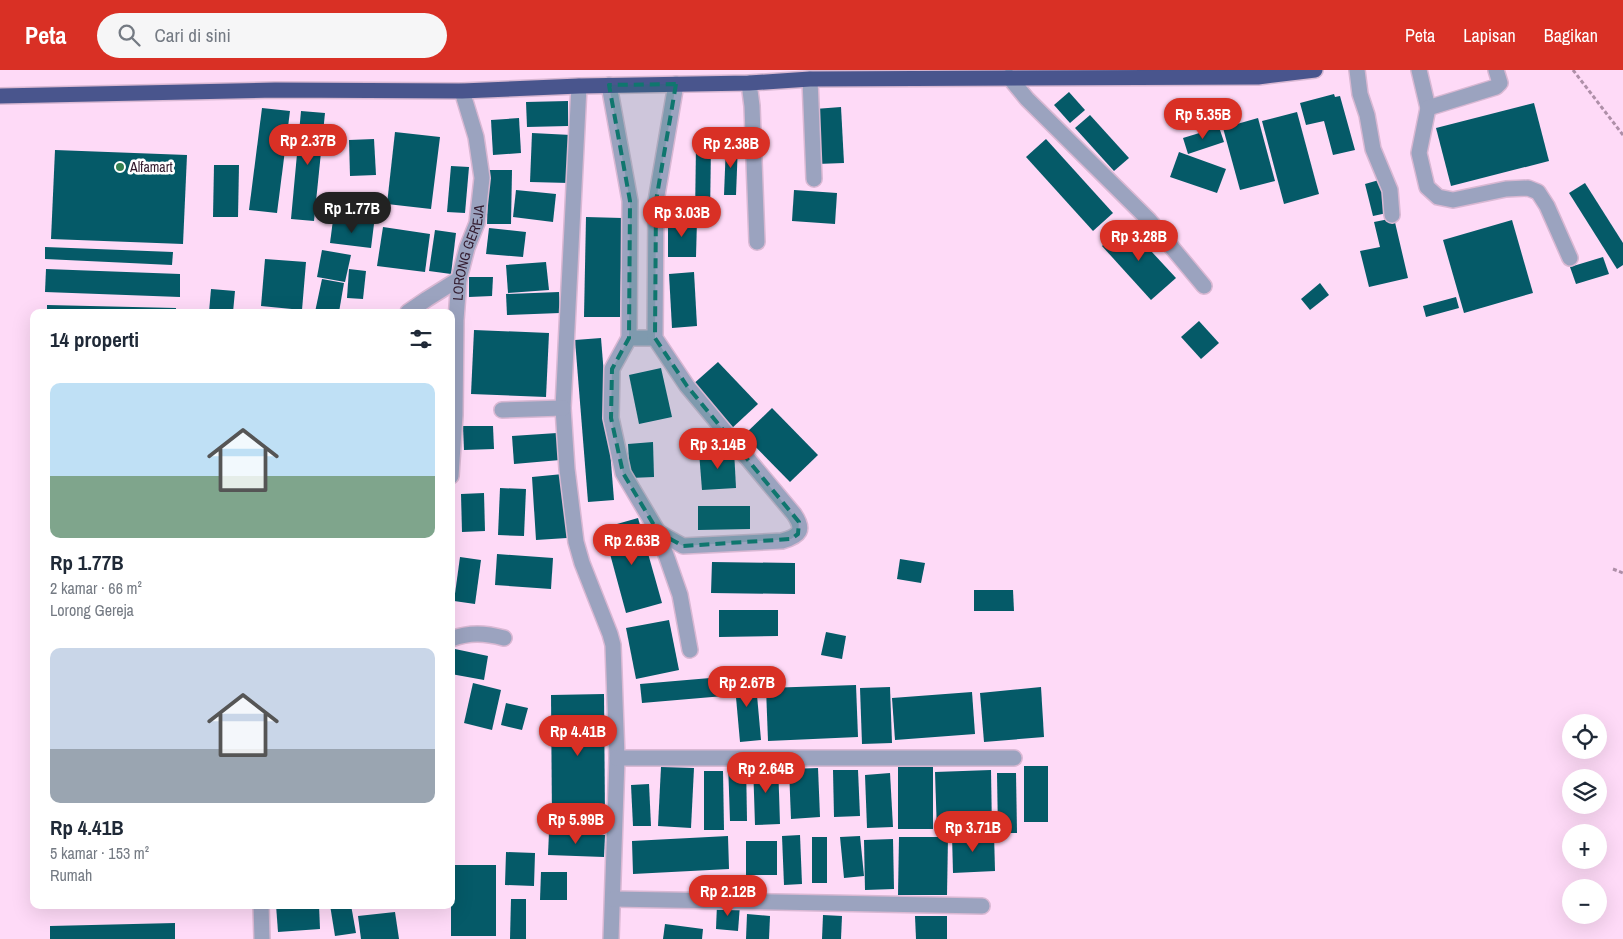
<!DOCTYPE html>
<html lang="id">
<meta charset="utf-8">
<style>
body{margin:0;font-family:"Archivo Narrow",sans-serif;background:#f6f6f7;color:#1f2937;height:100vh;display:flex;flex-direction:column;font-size:19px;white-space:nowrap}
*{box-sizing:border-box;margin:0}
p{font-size:16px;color:#747a83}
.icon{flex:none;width:28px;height:28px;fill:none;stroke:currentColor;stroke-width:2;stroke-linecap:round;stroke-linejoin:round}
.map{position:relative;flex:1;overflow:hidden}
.sheet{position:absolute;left:30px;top:239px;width:425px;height:600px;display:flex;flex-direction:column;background:#fff;border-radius:10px;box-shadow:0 5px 20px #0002}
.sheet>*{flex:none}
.buttons{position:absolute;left:1562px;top:644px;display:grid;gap:10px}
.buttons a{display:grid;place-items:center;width:45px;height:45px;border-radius:50%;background:#fff;box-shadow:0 5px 20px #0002;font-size:25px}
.price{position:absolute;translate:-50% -42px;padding:0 11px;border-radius:18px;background:#d93025;color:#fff;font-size:16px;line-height:32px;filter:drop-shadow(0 1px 2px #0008)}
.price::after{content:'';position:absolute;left:50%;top:30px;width:15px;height:11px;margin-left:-8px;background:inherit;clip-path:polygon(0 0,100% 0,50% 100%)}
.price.current{background:#222;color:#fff}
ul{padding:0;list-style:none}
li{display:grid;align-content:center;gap:10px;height:265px;padding:0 20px}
li span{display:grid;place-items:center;height:155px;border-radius:10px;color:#555}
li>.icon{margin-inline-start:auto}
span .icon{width:90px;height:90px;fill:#fffc;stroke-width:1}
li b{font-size:21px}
h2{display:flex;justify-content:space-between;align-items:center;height:60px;padding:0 20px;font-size:21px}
header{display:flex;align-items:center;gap:30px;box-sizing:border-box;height:70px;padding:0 25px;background:#d93025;color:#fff}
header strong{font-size:24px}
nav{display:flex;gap:28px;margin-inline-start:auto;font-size:18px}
.search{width:350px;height:45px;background:#f6f6f7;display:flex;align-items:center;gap:12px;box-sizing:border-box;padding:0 18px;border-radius:28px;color:#747a83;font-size:19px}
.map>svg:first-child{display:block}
.building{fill:#055a68}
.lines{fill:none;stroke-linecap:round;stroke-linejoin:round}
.minor-casing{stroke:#d9b8d3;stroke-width:18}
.highway-casing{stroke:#d9b8d3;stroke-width:18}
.path{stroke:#ae8fa8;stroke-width:3;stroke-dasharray:4 2.5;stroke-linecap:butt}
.minor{stroke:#9ba3bf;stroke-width:15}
.highway{stroke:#49558d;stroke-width:15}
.marked{fill:#0f766e;fill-opacity:0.2;stroke:#0f766e;stroke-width:4;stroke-dasharray:10 6;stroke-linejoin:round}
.poi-dot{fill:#338050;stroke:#fff;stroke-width:2}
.labels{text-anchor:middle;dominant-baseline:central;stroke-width:5;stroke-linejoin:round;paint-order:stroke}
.poi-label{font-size:14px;fill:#321b2e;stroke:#fff;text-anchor:start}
.street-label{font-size:14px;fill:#321b2e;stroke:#fff}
</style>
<header>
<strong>Peta</strong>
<div class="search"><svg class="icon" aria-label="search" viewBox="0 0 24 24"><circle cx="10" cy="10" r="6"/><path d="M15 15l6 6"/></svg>Cari di sini</div>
<nav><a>Peta</a><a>Lapisan</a><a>Bagikan</a></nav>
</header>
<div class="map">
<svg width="1623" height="869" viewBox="0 0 1623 869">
<rect width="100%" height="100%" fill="#fedaf7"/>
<g class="building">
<polygon points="1069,22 1085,40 1070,53 1054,35"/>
<polygon points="1334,24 1335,27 1340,26 1355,80 1333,85 1324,51 1306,55 1300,33"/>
<polygon points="568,31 568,56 527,57 526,32"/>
<polygon points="1534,33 1549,91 1451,116 1436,58"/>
<polygon points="841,37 844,93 817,94 815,39"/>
<polygon points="262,38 290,41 277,143 249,140"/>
<polygon points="301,41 325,43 314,151 291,149"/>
<polygon points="1297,42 1319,124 1284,134 1262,51"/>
<polygon points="1090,45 1129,88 1114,101 1075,58"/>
<polygon points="519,48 521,83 493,85 491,50"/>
<polygon points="1258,48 1275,111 1240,120 1223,58"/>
<polygon points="1219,57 1224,72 1188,84 1183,68"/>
<polygon points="395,62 440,67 431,139 387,134"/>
<polygon points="532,63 571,65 569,113 530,112"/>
<polygon points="374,69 376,105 350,106 349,70"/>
<polygon points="1046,69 1113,143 1093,161 1026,87"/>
<polygon points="726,74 738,74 736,125 724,125"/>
<polygon points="696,75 711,75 710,147 695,147"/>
<polygon points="55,80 187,85 183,174 51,169"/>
<polygon points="1179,82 1226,99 1217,123 1170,107"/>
<polygon points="214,95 239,95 238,147 213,147"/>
<polygon points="451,96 469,97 465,143 447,142"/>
<polygon points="489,100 512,100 511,154 487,154"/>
<polygon points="1379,110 1387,143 1373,146 1365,114"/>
<polygon points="1585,113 1623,173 1623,195 1617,199 1569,123"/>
<polygon points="516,120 556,124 553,152 513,147"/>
<polygon points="794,120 837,123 835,154 792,151"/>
<polygon points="358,122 359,143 333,144 332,123"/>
<polygon points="586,147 622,148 620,247 584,247"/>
<polygon points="1394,148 1408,208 1369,217 1360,181 1380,177 1374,152"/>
<polygon points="333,150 374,154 371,178 330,173"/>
<polygon points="668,150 697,150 696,187 668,187"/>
<polygon points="1512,150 1533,223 1464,243 1443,170"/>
<polygon points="1126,154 1176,208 1151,230 1102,176"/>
<polygon points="383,157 430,164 425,202 377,196"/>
<polygon points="489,158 526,162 523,187 486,184"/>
<polygon points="435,160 456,163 451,204 429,201"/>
<polygon points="45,177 173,182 172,195 45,189"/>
<polygon points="322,180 351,185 345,212 317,207"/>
<polygon points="1603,187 1609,204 1576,214 1570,197"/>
<polygon points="265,189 306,192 302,240 261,236"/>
<polygon points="546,192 549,220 508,223 506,195"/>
<polygon points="46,199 180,204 180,227 45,222"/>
<polygon points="349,199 366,201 363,229 347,228"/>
<polygon points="694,202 697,256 672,258 669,204"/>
<polygon points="469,207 493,207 492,226 469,227"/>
<polygon points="322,209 344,213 339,242 315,242"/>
<polygon points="1320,213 1329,225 1310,240 1301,229"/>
<polygon points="211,219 235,221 233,242 209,242"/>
<polygon points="559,222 560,243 507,245 506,224"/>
<polygon points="1456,227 1459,238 1426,247 1423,236"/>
<polygon points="47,235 176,238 176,242 47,242"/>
<polygon points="1199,251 1219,273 1201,289 1181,267"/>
<polygon points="474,260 549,263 546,327 471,324"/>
<polygon points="601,268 614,430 588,432 575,270"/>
<polygon points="718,292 758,334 731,359 691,316"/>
<polygon points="661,298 672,347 639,354 629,305"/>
<polygon points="772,338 818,385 790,412 744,365"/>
<polygon points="463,356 493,356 494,379 464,380"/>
<polygon points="557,363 560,390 514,394 512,366"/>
<polygon points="653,372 654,407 630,408 628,374"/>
<polygon points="734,380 736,418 702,420 699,382"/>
<polygon points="563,404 567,468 536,470 532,407"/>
<polygon points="500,418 526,419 524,466 498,465"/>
<polygon points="484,423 485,461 462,462 461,424"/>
<polygon points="698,436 750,436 750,459 698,460"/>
<polygon points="638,448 662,533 626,543 603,458"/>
<polygon points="497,484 553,488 551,519 495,515"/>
<polygon points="460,487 481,490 475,534 454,531"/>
<polygon points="900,489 925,493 921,513 897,509"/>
<polygon points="712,492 795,493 795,524 711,523"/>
<polygon points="974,520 1013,520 1014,541 974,541"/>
<polygon points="719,540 778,540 778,566 719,567"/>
<polygon points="669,550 679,600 636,609 626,558"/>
<polygon points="826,562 846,566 842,589 821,585"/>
<polygon points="455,579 488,586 484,610 451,604"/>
<polygon points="755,603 761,670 740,672 734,605"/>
<polygon points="722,607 724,626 642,633 640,614"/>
<polygon points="473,613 501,620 492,660 464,653"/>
<polygon points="856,615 858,667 768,671 766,618"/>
<polygon points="890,617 892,673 862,674 860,618"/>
<polygon points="1041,617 1044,667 984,672 980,623"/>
<polygon points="972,622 975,664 895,670 892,628"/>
<polygon points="604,624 605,750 552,750 551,625"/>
<polygon points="506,633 528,638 522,660 501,655"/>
<polygon points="746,691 747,751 730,751 728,692"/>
<polygon points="778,692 780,754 755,755 753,693"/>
<rect x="1024" y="696" width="24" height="56"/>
<polygon points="661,697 694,698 691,758 658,756"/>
<rect x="898" y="697" width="35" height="62"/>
<polygon points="818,698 820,747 791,749 789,699"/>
<polygon points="833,700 858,700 860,746 834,747"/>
<polygon points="991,700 992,761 937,763 935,702"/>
<polygon points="704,701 723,701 724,760 704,760"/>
<polygon points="890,703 893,757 867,758 865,705"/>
<polygon points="997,703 1016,703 1017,763 998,763"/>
<polygon points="649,714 651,756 633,756 631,715"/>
<polygon points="549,762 605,765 604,787 548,785"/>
<polygon points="994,763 995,801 953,803 952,765"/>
<polygon points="800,765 802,814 784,815 782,766"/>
<polygon points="728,766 729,799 633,804 632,771"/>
<polygon points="860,766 864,806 844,808 840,767"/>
<rect x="812" y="767" width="15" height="46"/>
<polygon points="899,767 948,767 947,825 898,825"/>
<polygon points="893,769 894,819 865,820 864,770"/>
<rect x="746" y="771" width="31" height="34"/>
<polygon points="506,782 535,783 534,816 505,815"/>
<rect x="451" y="795" width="45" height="71"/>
<polygon points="541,802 567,802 567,830 540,830"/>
<polygon points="511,829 526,829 526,869 510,869"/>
<polygon points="717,834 740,835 738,861 716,859"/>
<polygon points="109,835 175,835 174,837 109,837"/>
<polygon points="276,835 319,835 320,859 278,862"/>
<polygon points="330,835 351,835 356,863 335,866"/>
<polygon points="395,842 399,869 361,869 358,846"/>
<polygon points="747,844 770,846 769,869 746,869"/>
<polygon points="823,845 842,846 841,869 822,869"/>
<polygon points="915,846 947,846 947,869 916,869"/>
<polygon points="175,853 175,869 50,869 50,856"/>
<polygon points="665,854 703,859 702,869 663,869"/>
</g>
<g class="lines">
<g class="minor-casing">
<g id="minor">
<polyline points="1357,0 1360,24 1367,45 1373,79 1390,120 1392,145"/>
<polyline points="1419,0 1428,38"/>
<polyline points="1496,0 1500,13 1496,17 1428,38 1419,83 1427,117 1438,127 1453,130 1506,119 1528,118 1538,122 1547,136 1570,188"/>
<polyline points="1009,7 1027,29 1149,150 1204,216"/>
<polyline points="810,9 814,109"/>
<polyline points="749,13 752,36 757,172"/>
<polyline points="609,15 630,131 629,268"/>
<polyline points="579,16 563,338 567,399 576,472 582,493 610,564 613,575 617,688 611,869"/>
<polyline points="408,242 427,229 459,209"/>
<polyline points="655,268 629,268 612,299 611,348 623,403 658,462 680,525 690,580"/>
<polyline points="502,340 563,338"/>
<path id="s1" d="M451 406 455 345 456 250 459 209 467 178 477 153 482 108 476 67 462 21"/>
<path d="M658 462 683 476 782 471C800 466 805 460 794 444L687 316 655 268 656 131 676 14"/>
<path d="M451 569C470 562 485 563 504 568"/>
<polyline points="617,688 1014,688"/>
<polyline points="613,829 982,836"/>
<polyline points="261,835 262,869"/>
</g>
</g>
<g class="highway-casing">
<polyline id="highway" points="0,26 275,20 462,21 579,16 749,13 810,9 1258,7 1315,0"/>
</g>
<g class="path">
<polyline points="1573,0 1623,65"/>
<polyline points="1613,499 1623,503"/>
</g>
<use href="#minor" class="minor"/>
<use href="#highway" class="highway"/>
</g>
<path class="marked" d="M676 14 656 131 655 268 687 316 799 452 798 464 791 469 683 476 658 462 623 403 611 348 612 299 629 268 630 131 609 15Z"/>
<circle class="poi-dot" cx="120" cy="97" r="5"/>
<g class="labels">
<g class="poi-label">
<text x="130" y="97">Alfamart</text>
</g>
<g class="street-label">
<text stroke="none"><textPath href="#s1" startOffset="225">LORONG GEREJA</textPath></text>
</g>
</g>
</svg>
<div class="buttons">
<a><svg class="icon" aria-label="locate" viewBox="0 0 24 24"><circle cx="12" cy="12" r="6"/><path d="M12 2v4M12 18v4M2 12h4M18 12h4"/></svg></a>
<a><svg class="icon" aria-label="layers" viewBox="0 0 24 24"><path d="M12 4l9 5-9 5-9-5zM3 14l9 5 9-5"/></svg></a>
<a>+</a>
<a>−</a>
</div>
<b class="price" style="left:1203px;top:70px">Rp 5.35B</b>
<b class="price" style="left:308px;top:96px">Rp 2.37B</b>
<b class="price" style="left:731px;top:99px">Rp 2.38B</b>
<b class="price current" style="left:352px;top:164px">Rp 1.77B</b>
<b class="price" style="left:682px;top:168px">Rp 3.03B</b>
<b class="price" style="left:1139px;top:192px">Rp 3.28B</b>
<b class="price" style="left:718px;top:400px">Rp 3.14B</b>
<b class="price" style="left:632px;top:496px">Rp 2.63B</b>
<b class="price" style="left:747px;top:638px">Rp 2.67B</b>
<b class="price" style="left:578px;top:687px">Rp 4.41B</b>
<b class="price" style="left:766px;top:724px">Rp 2.64B</b>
<b class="price" style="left:576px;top:775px">Rp 5.99B</b>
<b class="price" style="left:973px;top:783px">Rp 3.71B</b>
<b class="price" style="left:728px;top:847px">Rp 2.12B</b>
<section class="sheet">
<h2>14 properti<svg class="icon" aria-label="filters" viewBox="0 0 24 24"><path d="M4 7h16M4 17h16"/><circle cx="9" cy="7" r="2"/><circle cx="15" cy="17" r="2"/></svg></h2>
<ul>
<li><span style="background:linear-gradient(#bfe0f5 60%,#7fa58c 0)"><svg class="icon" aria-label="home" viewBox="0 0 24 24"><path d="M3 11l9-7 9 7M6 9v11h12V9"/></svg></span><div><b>Rp 1.77B</b><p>2 kamar · 66 m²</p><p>Lorong Gereja</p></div></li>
<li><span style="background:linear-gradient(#c9d6e8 65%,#9aa5b1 0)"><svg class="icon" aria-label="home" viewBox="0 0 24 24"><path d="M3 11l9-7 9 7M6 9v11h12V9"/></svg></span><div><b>Rp 4.41B</b><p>5 kamar · 153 m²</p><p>Rumah</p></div></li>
</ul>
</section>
</div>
